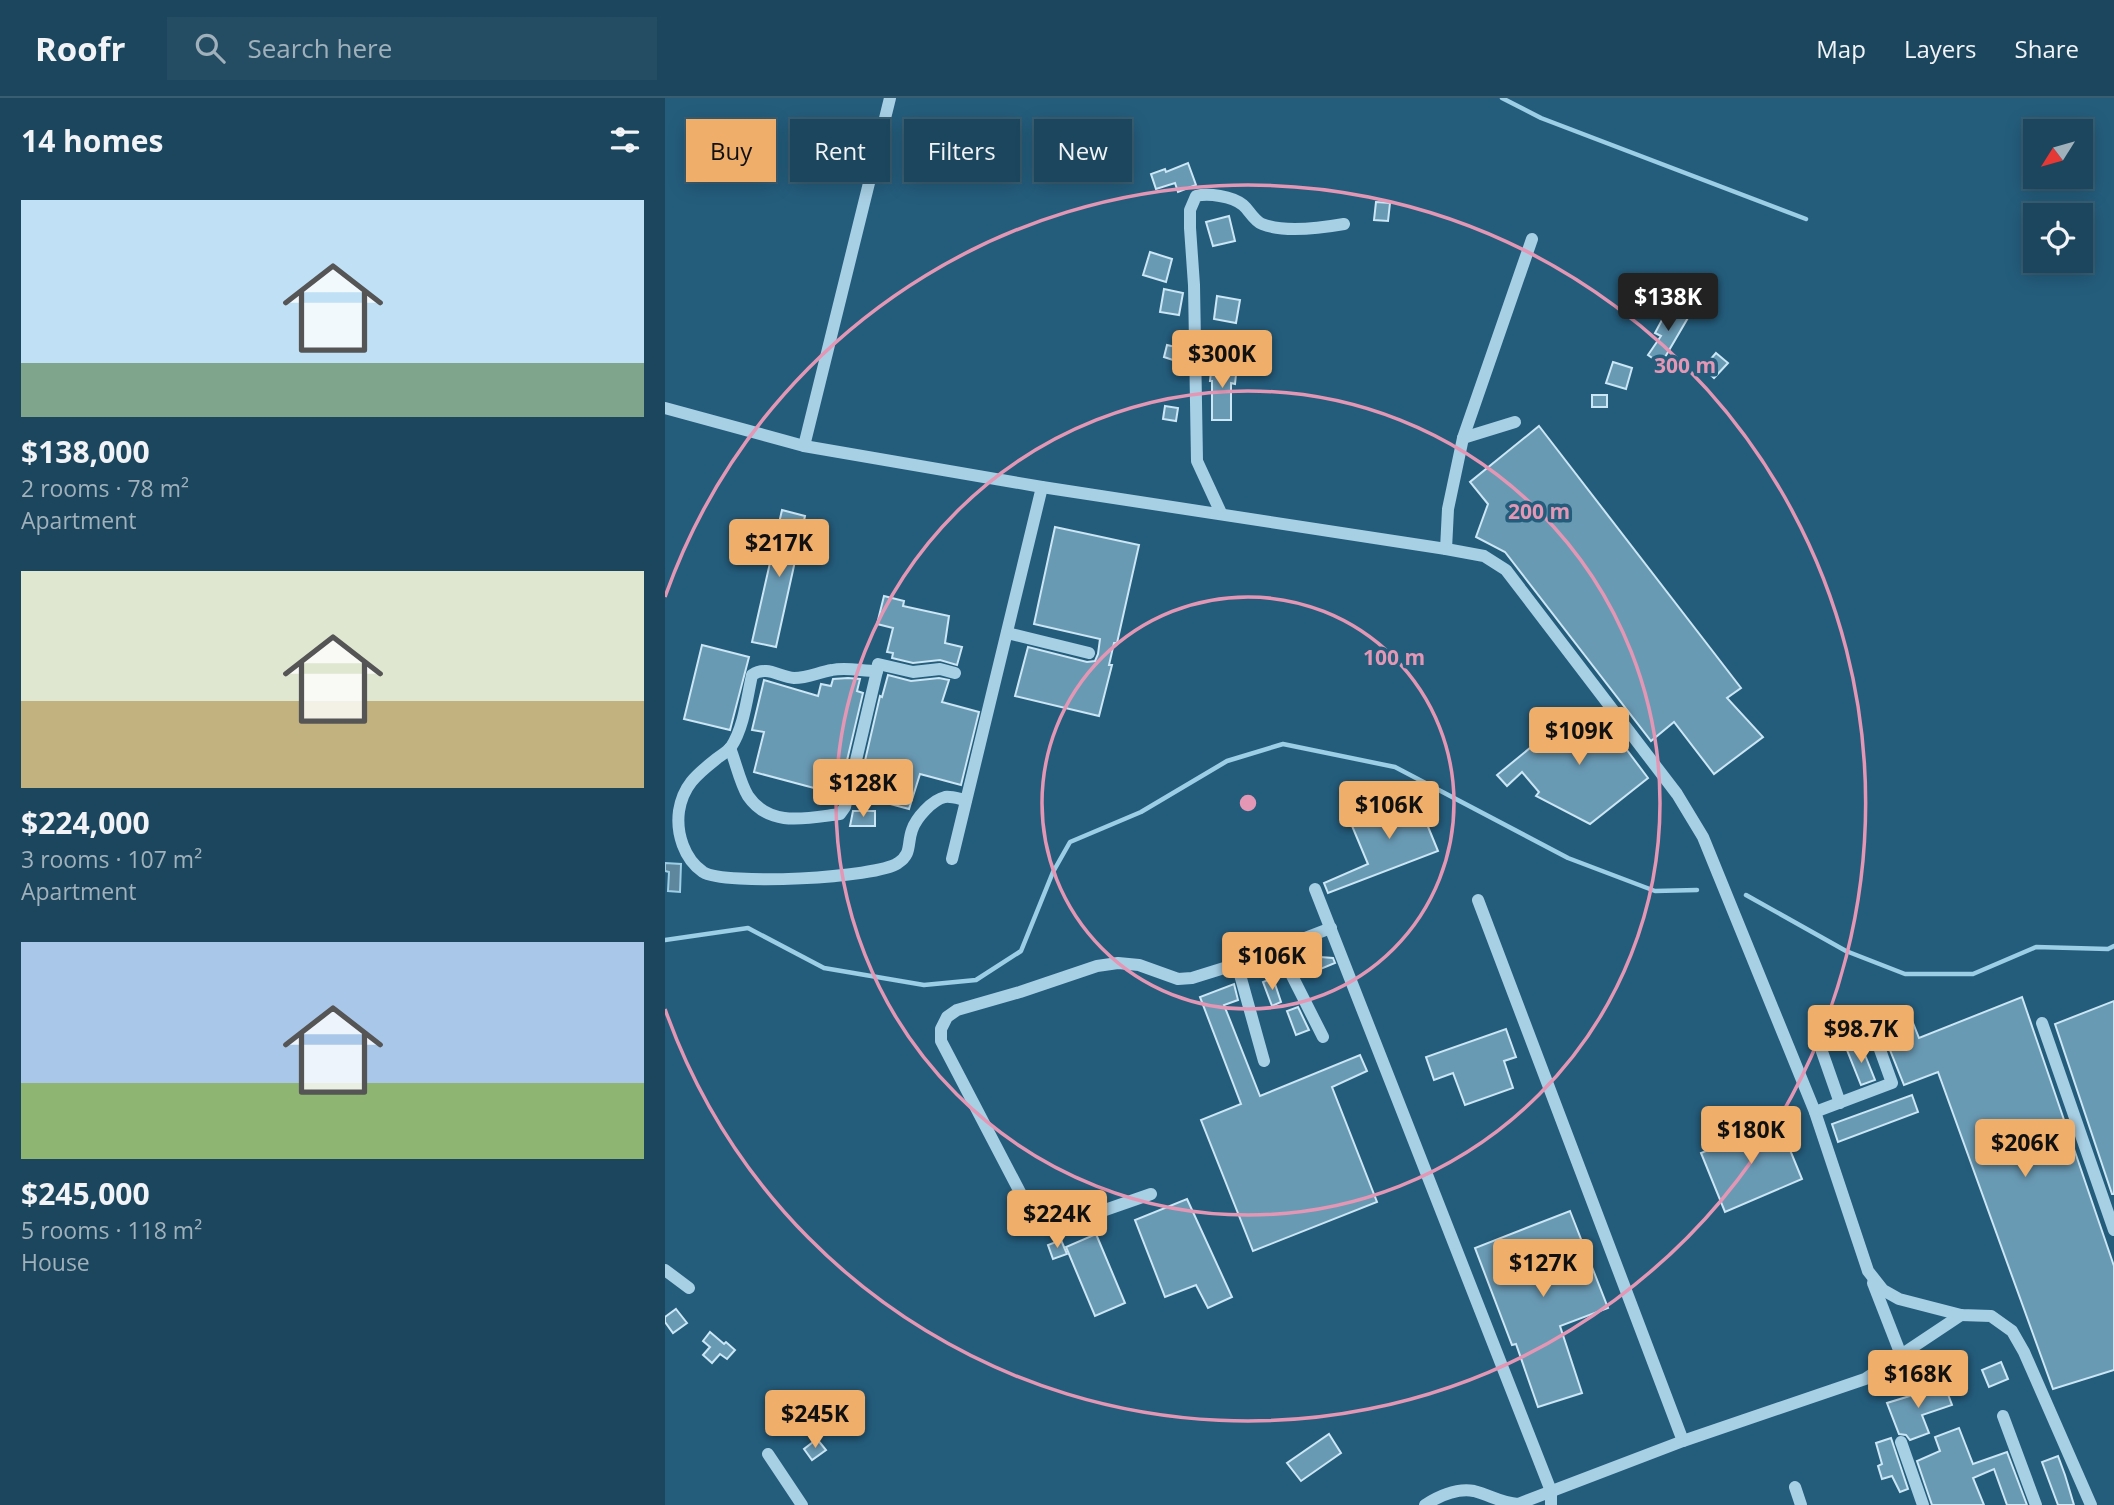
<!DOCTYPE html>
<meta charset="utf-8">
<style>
body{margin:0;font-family:"Open Sans",sans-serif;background:#244d63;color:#f1f3f6;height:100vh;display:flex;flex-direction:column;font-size:26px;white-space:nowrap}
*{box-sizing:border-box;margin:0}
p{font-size:23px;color:#a0b1bc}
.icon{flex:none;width:38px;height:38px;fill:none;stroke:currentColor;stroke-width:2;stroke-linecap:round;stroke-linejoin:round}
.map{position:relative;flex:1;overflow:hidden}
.sheet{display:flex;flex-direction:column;background:#1b465d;width:665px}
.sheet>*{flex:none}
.banner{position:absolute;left:21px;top:21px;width:665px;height:63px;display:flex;gap:14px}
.needle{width:46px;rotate:233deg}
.buttons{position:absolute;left:1358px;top:21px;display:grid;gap:14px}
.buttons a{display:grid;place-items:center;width:70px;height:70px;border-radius:0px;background:#1b465d;box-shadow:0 4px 18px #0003,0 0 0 2px #395e72;font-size:35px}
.price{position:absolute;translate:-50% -60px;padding:0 16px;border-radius:7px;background:#f0ae6b;color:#111;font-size:23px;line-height:46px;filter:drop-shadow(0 2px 4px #0008)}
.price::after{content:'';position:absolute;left:50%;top:42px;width:21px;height:16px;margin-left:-10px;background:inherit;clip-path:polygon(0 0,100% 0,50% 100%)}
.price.active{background:#222;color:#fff}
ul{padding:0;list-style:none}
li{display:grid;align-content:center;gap:14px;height:371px;padding:0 21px}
li span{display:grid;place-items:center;height:217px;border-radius:0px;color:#555}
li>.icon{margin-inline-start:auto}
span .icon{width:126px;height:126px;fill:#fffc;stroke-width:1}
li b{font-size:30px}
h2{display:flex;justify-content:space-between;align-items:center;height:84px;padding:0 21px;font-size:30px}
.tag{padding:0 24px;border-radius:0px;background:#1b465d;box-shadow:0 4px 18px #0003,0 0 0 2px #395e72;font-size:24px;line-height:63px}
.tag.active{background:#f0ae6b;color:#111}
header{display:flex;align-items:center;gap:42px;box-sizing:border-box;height:98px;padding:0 35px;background:#1b465d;border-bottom:2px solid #395e72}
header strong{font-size:33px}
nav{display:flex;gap:38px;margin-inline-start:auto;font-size:24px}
.search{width:490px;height:63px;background:#244d63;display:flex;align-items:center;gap:18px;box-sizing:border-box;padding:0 24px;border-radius:0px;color:#a0b1bc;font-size:26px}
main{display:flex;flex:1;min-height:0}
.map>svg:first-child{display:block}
.water{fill:#5e869c;stroke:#9ccee6;stroke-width:2}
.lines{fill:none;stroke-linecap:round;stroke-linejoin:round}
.stream{stroke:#9ccee6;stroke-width:4.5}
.building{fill:#699ab4;stroke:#cbe6f4;stroke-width:2}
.minor{stroke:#a8d0e5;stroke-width:12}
.ring{fill:none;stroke:#e497b5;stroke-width:3.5}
.centre{fill:#e497b5;stroke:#245d7c;stroke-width:3.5}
.ring-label{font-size:21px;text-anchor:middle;font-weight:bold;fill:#e497b5;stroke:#245d7c;stroke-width:7;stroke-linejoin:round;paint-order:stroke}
</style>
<header>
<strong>Roofr</strong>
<div class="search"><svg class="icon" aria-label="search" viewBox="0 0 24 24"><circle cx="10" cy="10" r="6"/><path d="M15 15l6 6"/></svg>Search here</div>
<nav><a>Map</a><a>Layers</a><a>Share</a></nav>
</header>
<main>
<section class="sheet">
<h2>14 homes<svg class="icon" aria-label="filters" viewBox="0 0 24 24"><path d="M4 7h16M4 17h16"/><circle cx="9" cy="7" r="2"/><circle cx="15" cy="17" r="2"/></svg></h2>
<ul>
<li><span style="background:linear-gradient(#bfe0f5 75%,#7fa58c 0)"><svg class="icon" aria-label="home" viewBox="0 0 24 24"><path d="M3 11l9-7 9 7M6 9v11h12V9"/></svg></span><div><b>$138,000</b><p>2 rooms · 78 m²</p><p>Apartment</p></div></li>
<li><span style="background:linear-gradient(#dfe7d0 60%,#c2b280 0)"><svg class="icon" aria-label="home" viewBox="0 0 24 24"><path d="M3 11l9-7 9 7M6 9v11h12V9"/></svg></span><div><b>$224,000</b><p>3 rooms · 107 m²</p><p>Apartment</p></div></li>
<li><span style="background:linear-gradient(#a9c7e8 65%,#8fb573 0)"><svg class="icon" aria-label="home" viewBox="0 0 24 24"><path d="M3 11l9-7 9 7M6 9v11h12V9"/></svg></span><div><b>$245,000</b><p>5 rooms · 118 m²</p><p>House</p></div></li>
</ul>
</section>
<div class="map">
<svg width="1449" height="1407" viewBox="0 0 1449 1407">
<rect width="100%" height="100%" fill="#245d7c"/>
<polygon class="water" points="0,765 16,766 15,794 3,793 4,774 0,773"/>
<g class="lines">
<g class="stream">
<polyline points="837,0 876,20 1141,121"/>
<polyline points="1081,797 1181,853 1240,876 1308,876 1371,849 1443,851 1449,848"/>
<polyline points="0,842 83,830 159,870 259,887 311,882 356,853 388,774 405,744 476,714 562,663 618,646 730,669 903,760 990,793 1032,792"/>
</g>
</g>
<g class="building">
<polygon points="523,65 531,87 513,94 510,85 491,91 486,76 500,71 501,74"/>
<polygon points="711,104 725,105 723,123 709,122"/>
<polygon points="564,118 570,143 548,148 541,124"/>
<polygon points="485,154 507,161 501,184 478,177"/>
<polygon points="499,191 518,195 514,217 495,214"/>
<polygon points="552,198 575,202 571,225 549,221"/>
<polygon points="1005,207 1024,218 996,266 983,257 996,238 990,235"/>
<polygon points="502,247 515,250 511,263 499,259"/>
<polygon points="1051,255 1063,265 1049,280 1038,270"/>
<polygon points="547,264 572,267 570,286 566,285 566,322 547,322 547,283 545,283"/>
<polygon points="948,264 967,270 961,291 941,285"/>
<rect x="927" y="297" width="15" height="12"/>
<polygon points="500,308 513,310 511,323 498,321"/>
<polygon points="874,328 1076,590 1062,600 1098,639 1049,676 1009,624 986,643 840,454 811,439 823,406 805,384"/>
<polygon points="117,412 140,418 111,549 87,544"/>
<polygon points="390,429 474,447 452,545 449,545 444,567 447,567 434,618 350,598 363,549 422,564 430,563 433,556 435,541 369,526"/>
<polygon points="219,498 239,503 238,508 284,518 280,545 297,549 292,567 275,562 248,565 227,560 228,555 222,554 228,530 212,526"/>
<polygon points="37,547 84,559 65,632 19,621"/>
<polygon points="223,577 246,583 274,580 284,582 277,604 314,614 296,687 255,676 244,711 192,697 215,598 217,599"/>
<polygon points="183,580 195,581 192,593 198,595 175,692 150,685 149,690 89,674 99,634 87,632 99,582 153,598 156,586 166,588 168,581"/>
<polygon points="931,611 983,680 925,726 871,698 874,694 857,674 842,688 832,677 910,613 916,621"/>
<polygon points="750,697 773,753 663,795 659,785 703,766 685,723"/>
<polygon points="188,713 210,713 210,728 185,728"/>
<polygon points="655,859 668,860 670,865 641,877 637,867"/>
<polygon points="608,880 616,904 607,908 598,884"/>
<polygon points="569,886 573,902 559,907 595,998 695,957 702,973 667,989 712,1104 588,1153 536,1022 576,1006 535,899"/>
<polygon points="1357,899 1449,1168 1449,1272 1388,1291 1273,974 1239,987 1215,927 1244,915 1254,940"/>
<polygon points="1449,903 1449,1096 1447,1096 1390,926"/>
<polygon points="633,909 644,932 631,937 622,913"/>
<polygon points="1184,913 1188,922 1152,936 1148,926"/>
<polygon points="841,931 851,959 839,963 848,990 800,1007 788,975 769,982 761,959"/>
<polygon points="1196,947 1210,982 1196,987 1182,952"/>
<polygon points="1247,997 1253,1014 1173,1044 1167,1026"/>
<polygon points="1113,1023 1137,1081 1060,1114 1036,1055"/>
<polygon points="522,1101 567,1199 543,1210 531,1187 500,1199 470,1122"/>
<polygon points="905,1113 943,1210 895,1228 917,1295 873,1309 851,1246 847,1247 810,1150"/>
<polygon points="431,1136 460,1205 430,1218 401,1149"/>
<polygon points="396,1142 402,1156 388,1161 383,1147"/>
<polygon points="11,1211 22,1225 8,1235 0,1224 0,1219"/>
<polygon points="45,1234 59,1246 61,1244 70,1252 62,1261 55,1256 47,1265 38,1257 45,1249 38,1243"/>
<polygon points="1336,1264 1343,1281 1324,1289 1317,1272"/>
<polygon points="1278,1283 1287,1307 1257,1317 1264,1335 1245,1342 1241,1337 1234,1336 1222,1305 1261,1293 1260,1289"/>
<polygon points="1294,1330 1308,1366 1342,1354 1362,1407 1342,1407 1329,1371 1308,1380 1319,1407 1267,1407 1252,1363 1275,1353 1270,1339"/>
<polygon points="664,1336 676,1355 636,1383 622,1365"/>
<polygon points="1226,1340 1243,1391 1235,1394 1227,1378 1217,1381 1213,1368 1217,1366 1211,1345"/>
<polygon points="152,1341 161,1352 147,1362 139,1351"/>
<polygon points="1393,1358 1400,1377 1409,1407 1393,1407 1377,1364"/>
</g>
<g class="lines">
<g class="minor">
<polyline points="0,310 139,348 377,389 781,451 819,458 841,472 1012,696 1038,739 1150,1014 1203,1173 1218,1192 1234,1201 1296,1217 1326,1218 1347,1233 1359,1254 1426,1407"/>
<polyline points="798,340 850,324"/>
<polyline points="139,348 225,0"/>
<path d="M556 415 532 363 529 187 525 130V112L531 98C543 95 567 98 578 107 584 112 589 123 597 126 619 135 656 130 679 126"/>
<polyline points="781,451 783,411 798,340 867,141"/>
<polyline points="342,535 424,555"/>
<path d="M290 575 275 571 248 574 213 566 212 573C197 573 181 569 167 572 154 574 143 580 129 580 114 579 102 567 87 577 82 600 79 629 66 649 62 654 55 658 50 662 31 677 18 688 14 713 11 735 19 761 38 774 60 788 212 780 233 765 247 756 242 746 247 732 251 720 267 702 280 699 286 698 295 701 301 702"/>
<path d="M65 650C71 665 75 685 83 698 105 730 142 720 175 716L180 709 212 573"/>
<polyline points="287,761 377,389"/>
<polyline points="650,791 886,1393 886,1407"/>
<polyline points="813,802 1018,1343"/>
<polyline points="613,850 658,939"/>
<polyline points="572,866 599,963"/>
<polyline points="1377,925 1449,1132"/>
<polyline points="1150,1014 1227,985 1205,924 1154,945 1175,1005"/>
<polyline points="486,1096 397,1127 379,1124 371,1117 357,1098 276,943 276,931 282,919 292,912 355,894 432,868 453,865 474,867 513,881 527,880 572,866 666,830"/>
<polyline points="0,1172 24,1190"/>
<polyline points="1208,1185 1236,1257"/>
<polyline points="1338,1318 1371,1407"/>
<polyline points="1236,1344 1258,1407"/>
<polyline points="103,1356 137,1407"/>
<polyline points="1130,1389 1136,1407"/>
<path d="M760 1407C774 1398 792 1390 809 1393 825 1397 836 1405 853 1406L1018 1343 1200 1281 1296 1217"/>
</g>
</g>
<g class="ring">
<circle cx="583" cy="705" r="206"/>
<circle cx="583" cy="705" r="412"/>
<path d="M0 499A618 618 0 1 1 0 911"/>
</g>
<circle cx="583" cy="705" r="10" class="centre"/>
<g class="ring-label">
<text x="1020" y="275">300 m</text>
<text x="874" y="421">200 m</text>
<text x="729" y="567">100 m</text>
</g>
</svg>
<div class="buttons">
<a><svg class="needle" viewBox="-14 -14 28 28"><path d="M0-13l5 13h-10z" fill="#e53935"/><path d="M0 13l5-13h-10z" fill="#a0b1bc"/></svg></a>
<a><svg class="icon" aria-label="locate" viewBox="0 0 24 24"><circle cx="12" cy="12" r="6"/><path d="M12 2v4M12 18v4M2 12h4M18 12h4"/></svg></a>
</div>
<b class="price active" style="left:1003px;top:235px">$138K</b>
<b class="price" style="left:557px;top:292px">$300K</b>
<b class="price" style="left:114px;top:481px">$217K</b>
<b class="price" style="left:914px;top:669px">$109K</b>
<b class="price" style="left:198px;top:721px">$128K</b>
<b class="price" style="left:724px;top:743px">$106K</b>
<b class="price" style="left:607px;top:894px">$106K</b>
<b class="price" style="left:1196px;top:967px">$98.7K</b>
<b class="price" style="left:1086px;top:1068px">$180K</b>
<b class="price" style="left:1360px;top:1081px">$206K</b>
<b class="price" style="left:392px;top:1152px">$224K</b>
<b class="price" style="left:878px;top:1201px">$127K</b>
<b class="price" style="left:1253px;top:1312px">$168K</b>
<b class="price" style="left:150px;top:1352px">$245K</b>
<div class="banner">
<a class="tag active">Buy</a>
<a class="tag">Rent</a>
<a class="tag">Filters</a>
<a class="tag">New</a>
</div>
</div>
</main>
